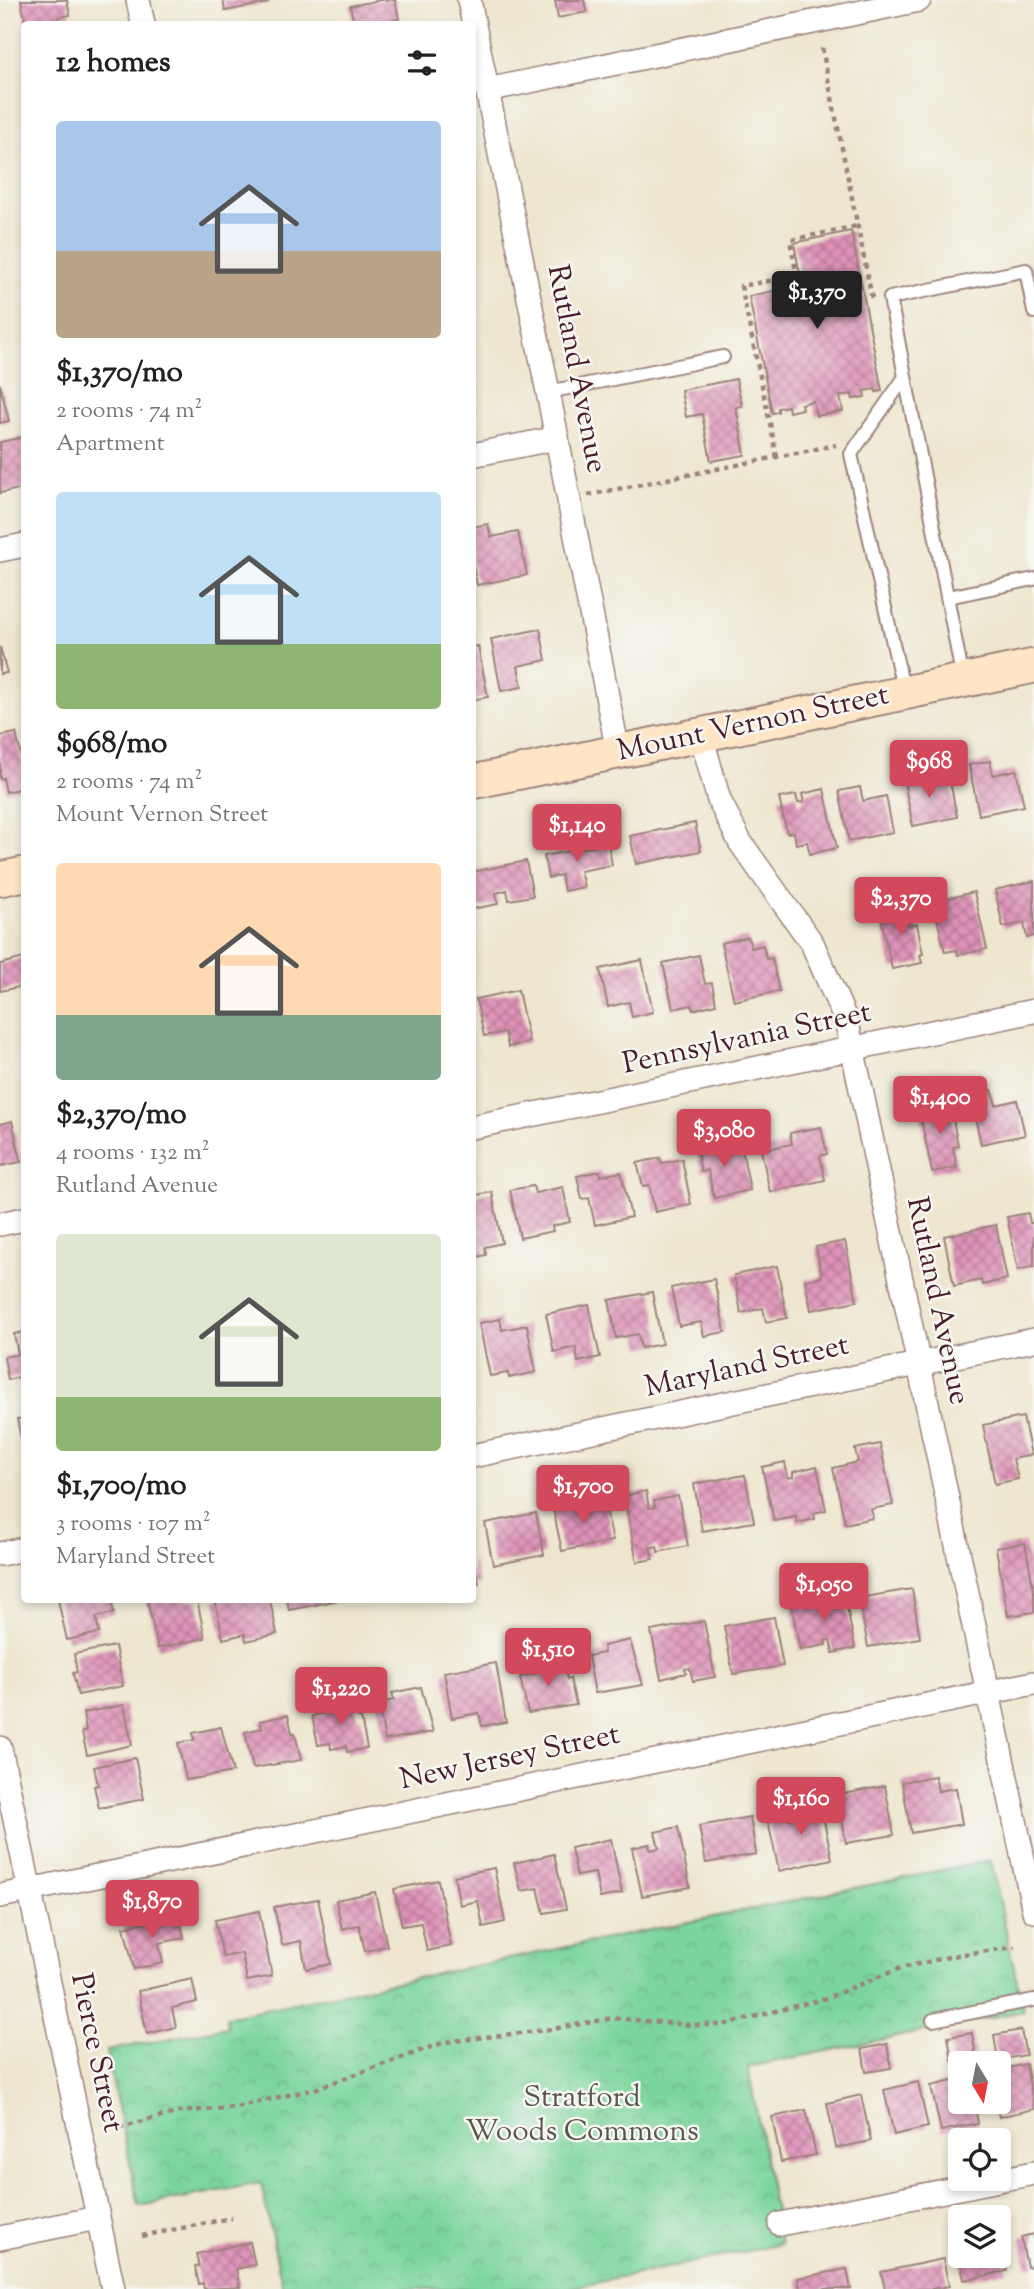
<!DOCTYPE html>
<meta charset="utf-8">
<style>
body{margin:0;font-family:"Sorts Mill Goudy",serif;background:#f2f2f2;color:#222;height:100vh;display:flex;flex-direction:column;font-size:26px;white-space:nowrap}
*{box-sizing:border-box;margin:0}
p{font-size:23px;color:#767676}
.icon{flex:none;width:38px;height:38px;fill:none;stroke:currentColor;stroke-width:2;stroke-linecap:round;stroke-linejoin:round}
.map{position:relative;flex:1;overflow:hidden}
.drawer{position:absolute;left:21px;top:21px;width:455px;height:1582px;display:flex;flex-direction:column;background:#fff;border-radius:7px;box-shadow:0 4px 10px #0003}
.drawer>*{flex:none}
.needle{width:46px;rotate:170deg}
.buttons{position:absolute;left:948px;top:2051px;display:grid;gap:14px}
.buttons a{display:grid;place-items:center;width:63px;height:63px;border-radius:7px;background:#fff;box-shadow:0 4px 10px #0003;font-size:35px}
.price{position:absolute;translate:-50% -60px;padding:0 16px;border-radius:7px;background:#d1495b;color:#fff;font-size:23px;line-height:46px;filter:drop-shadow(0 2px 4px #0008)}
.price::after{content:'';position:absolute;left:50%;top:42px;width:21px;height:16px;margin-left:-10px;background:inherit;clip-path:polygon(0 0,100% 0,50% 100%)}
.price.on{background:#222;color:#fff}
ul{padding:0;list-style:none}
li{display:grid;align-content:center;gap:14px;height:371px;padding:0 35px}
li span{display:grid;place-items:center;height:217px;border-radius:7px;color:#555}
li>.icon{margin-inline-start:auto}
span .icon{width:126px;height:126px;fill:#fffc;stroke-width:1}
li b{font-size:30px}
h2{display:flex;justify-content:space-between;align-items:center;height:84px;padding:0 35px;font-size:30px}
.map>svg:first-child{display:block}
.park{fill:url(#park-crowns);stroke:#637a63;stroke-width:2}
.building{fill:url(#building-cross-hatch)}
.lines{fill:none;stroke-linecap:round;stroke-linejoin:round}
.lane-casing{stroke:#9c827c;stroke-width:16}
.street-casing{stroke:#9c827c;stroke-width:26}
.secondary-casing{stroke:#9c827c;stroke-width:37}
.path{stroke:#9c827c;stroke-width:4.5;stroke-dasharray:5 5;stroke-linecap:butt}
.lane{stroke:#fff;stroke-width:12}
.street{stroke:#fff;stroke-width:23}
.secondary{stroke:#fee5c5;stroke-width:33}
.labels{text-anchor:middle;dominant-baseline:central;stroke-width:5;stroke-linejoin:round;paint-order:stroke}
.street-label{font-size:30px;fill:#4a1f2b;stroke:#f6f6f2}
.park-label{font-size:30px;fill:#59564d;stroke:#f6f6f2}
</style>
<div class="map">
<svg width="1034" height="2289" viewBox="0 0 1034 2289">
<defs>
<pattern id="park-crowns" width="20" height="18" patternUnits="userSpaceOnUse" patternTransform="scale(1.75)"><rect width="20" height="18" fill="#7cd59b"/><path d="M2 6a3 3 0 1 1 6 0M12 15a3 3 0 1 1 6 0" fill="none" stroke="#6db686"/></pattern>
<pattern id="building-cross-hatch" width="8" height="8" patternUnits="userSpaceOnUse" patternTransform="scale(1.75)"><rect width="8" height="8" fill="#de93b8"/><path d="M0 0l8 8M0 8l8-8" fill="none" stroke="#b67796"/></pattern>
</defs>
<rect width="100%" height="100%" fill="#f6f6f2"/>
<filter id="ink" filterUnits="userSpaceOnUse"><feTurbulence type="fractalNoise" baseFrequency=".0143" numOctaves="2"/><feDisplacementMap in="SourceGraphic" scale="14" xChannelSelector="R" yChannelSelector="G"/><feConvolveMatrix kernelMatrix="1 2 1 2 8 2 1 2 1" color-interpolation-filters="sRGB"/></filter>
<filter id="wash" filterUnits="userSpaceOnUse"><feTurbulence type="fractalNoise" baseFrequency=".00686" numOctaves="4" result="noise"/><feDisplacementMap in="SourceGraphic" scale="28" xChannelSelector="R" yChannelSelector="G"/><feGaussianBlur stdDeviation="1.57" result="paint"/><feColorMatrix in="noise" values="0 0 0 0 0 0 0 0 0 0 0 0 0 0 0 0 0 1.4 0 .05"/><feComposite in="paint" operator="in"/></filter>
<g filter="url(#wash)">
<rect width="100%" height="100%" fill="#eee6ce"/>
<polygon class="park" points="991,1860 1023,2011 748,2067 781,2244 566,2289 283,2289 261,2183 139,2206 106,2051 227,2027 226,2017"/>
<g id="blocks">
<g class="building">
<polygon points="21,0 67,0 70,15 58,17 59,24 26,24"/>
<polygon points="223,0 267,0 268,3 225,11"/>
<polygon points="381,0 395,0 399,19 385,22 386,24 354,24 350,6"/>
<polygon points="555,0 584,0 587,12 558,18"/>
<polygon points="851,231 882,391 876,392 875,389 864,391 865,397 853,399 852,394 840,396 843,411 816,416 813,401 801,404 802,409 789,412 788,406 778,408 778,412 772,413 749,296 802,285 794,243"/>
<polygon points="736,379 742,406 736,407 745,455 711,461 702,414 686,417 681,390"/>
<polygon points="0,384 9,421 0,423"/>
<polygon points="24,437 24,488 0,493 0,442"/>
<polygon points="488,524 491,537 518,532 527,575 477,585 472,562 472,527"/>
<polygon points="540,629 546,660 518,666 522,687 501,691 491,639"/>
<polygon points="478,646 488,697 472,700 472,647"/>
<polygon points="0,647 7,673 0,674"/>
<polygon points="16,733 24,770 24,788 6,792 3,778 0,779 0,736"/>
<polygon points="990,761 993,775 1016,770 1024,806 979,815 969,765"/>
<polygon points="924,771 927,786 950,781 957,817 913,826 903,776"/>
<polygon points="860,787 863,801 886,796 893,832 849,841 839,791"/>
<polygon points="824,789 837,848 810,854 807,842 796,844 794,832 787,833 779,798 796,795 798,803 804,802 802,794"/>
<polygon points="695,823 701,851 636,864 630,836"/>
<polygon points="608,843 612,865 580,871 584,887 564,891 561,875 548,878 544,856"/>
<polygon points="526,861 533,896 509,900 507,890 496,893 498,904 472,909 472,872"/>
<polygon points="1034,881 1034,936 1027,938 1024,923 1003,927 995,890"/>
<polygon points="974,892 987,949 958,955 957,950 945,952 933,902"/>
<polygon points="903,904 908,926 917,924 923,954 920,955 922,963 892,969 879,908"/>
<polygon points="748,937 751,948 763,945 766,959 772,958 779,991 734,1001 721,943"/>
<polygon points="699,955 705,984 712,983 716,1004 693,1010 692,1005 673,1009 663,963"/>
<polygon points="24,958 24,986 0,991 0,964"/>
<polygon points="642,960 653,1012 632,1017 629,1002 608,1007 600,969"/>
<polygon points="518,990 529,1042 508,1047 505,1032 484,1036 476,999"/>
<polygon points="992,1090 996,1105 1017,1100 1025,1135 981,1144 970,1095"/>
<polygon points="950,1103 958,1146 953,1147 957,1167 932,1172 919,1109"/>
<polygon points="12,1121 21,1162 0,1166 0,1124"/>
<polygon points="821,1127 827,1154 820,1156 825,1180 770,1192 761,1150 792,1144 790,1133"/>
<polygon points="719,1143 720,1149 741,1144 750,1190 714,1198 708,1170 701,1172 696,1148"/>
<polygon points="660,1158 662,1163 682,1159 691,1204 655,1212 649,1185 643,1186 637,1163"/>
<polygon points="600,1171 601,1176 621,1172 631,1217 595,1225 589,1198 582,1199 577,1176"/>
<polygon points="533,1186 535,1193 563,1187 570,1222 552,1226 553,1231 520,1238 510,1190"/>
<polygon points="492,1192 502,1243 485,1247 486,1255 472,1258 472,1196"/>
<polygon points="1028,1213 1030,1223 1034,1223 1034,1266 1018,1270 1007,1217"/>
<polygon points="996,1225 1007,1279 982,1285 981,1280 954,1286 944,1236"/>
<polygon points="845,1241 857,1301 811,1310 805,1280 822,1277 816,1247"/>
<polygon points="777,1266 787,1318 766,1322 763,1308 741,1313 734,1275"/>
<polygon points="714,1279 725,1332 704,1336 701,1322 679,1326 671,1288"/>
<polygon points="652,1292 662,1344 641,1348 638,1334 616,1338 609,1300"/>
<polygon points="589,1305 600,1357 578,1362 576,1347 554,1352 546,1314"/>
<polygon points="500,1319 502,1330 527,1325 536,1372 509,1378 508,1373 490,1376 479,1323"/>
<polygon points="24,1332 24,1376 8,1380 4,1357 18,1354 14,1334"/>
<polygon points="1023,1417 1031,1455 1013,1459 1018,1479 995,1484 983,1425"/>
<polygon points="24,1418 24,1441 22,1442 17,1419"/>
<polygon points="880,1444 893,1505 871,1509 873,1518 845,1524 833,1468 858,1462 855,1449"/>
<polygon points="785,1462 788,1478 793,1477 793,1472 817,1466 826,1510 814,1513 815,1519 797,1523 796,1517 774,1521 762,1467"/>
<polygon points="745,1475 754,1522 702,1531 694,1484"/>
<polygon points="646,1491 649,1508 655,1507 654,1501 678,1496 688,1546 658,1552 657,1546 650,1548 653,1559 637,1562 624,1496"/>
<polygon points="604,1499 613,1541 562,1551 553,1509"/>
<polygon points="536,1513 544,1555 493,1565 485,1523"/>
<polygon points="1025,1543 1034,1591 1034,1612 1008,1616 996,1548"/>
<polygon points="472,1557 479,1583 472,1585"/>
<polygon points="912,1589 920,1638 868,1647 859,1598"/>
<polygon points="844,1592 855,1648 833,1653 830,1640 825,1641 826,1645 800,1650 791,1603"/>
<polygon points="58,1600 111,1600 114,1613 96,1617 99,1633 67,1640"/>
<polygon points="147,1600 197,1600 205,1638 158,1648"/>
<polygon points="215,1600 270,1600 277,1634 246,1641 245,1634 223,1639"/>
<polygon points="287,1600 334,1600 335,1601 289,1610"/>
<polygon points="774,1617 783,1666 733,1674 724,1626"/>
<polygon points="704,1621 715,1677 693,1681 690,1668 685,1669 686,1673 661,1679 651,1631"/>
<polygon points="630,1640 643,1685 595,1693 588,1656 604,1653 603,1646"/>
<polygon points="115,1646 123,1686 78,1695 73,1673 77,1672 74,1654"/>
<polygon points="563,1660 567,1679 570,1678 576,1705 528,1713 520,1677 537,1673 535,1666"/>
<polygon points="496,1663 506,1722 482,1726 479,1713 452,1718 444,1672"/>
<polygon points="421,1687 433,1732 385,1740 378,1703 394,1700 392,1693"/>
<polygon points="354,1700 358,1718 361,1718 367,1748 347,1752 346,1746 331,1749 330,1743 318,1745 312,1716 328,1713 326,1706"/>
<polygon points="124,1705 132,1745 87,1755 82,1732 86,1731 83,1713"/>
<polygon points="288,1715 292,1733 295,1733 301,1760 253,1768 245,1732 262,1728 260,1721"/>
<polygon points="221,1727 233,1772 186,1780 178,1743 194,1740 193,1733"/>
<polygon points="135,1758 144,1799 99,1808 94,1786 98,1785 94,1767"/>
<polygon points="935,1776 938,1791 956,1788 962,1824 911,1833 902,1782"/>
<polygon points="885,1786 894,1835 846,1843 838,1795"/>
<polygon points="819,1797 832,1859 779,1871 768,1821 789,1817 789,1819 798,1817 795,1802"/>
<polygon points="750,1817 756,1854 706,1863 699,1826"/>
<polygon points="678,1827 690,1887 642,1896 632,1848 649,1844 650,1850 659,1848 655,1832"/>
<polygon points="611,1839 622,1893 600,1898 595,1873 577,1876 571,1848"/>
<polygon points="554,1854 566,1909 544,1913 538,1888 521,1891 514,1863"/>
<polygon points="494,1868 505,1922 483,1927 478,1901 460,1905 454,1876"/>
<polygon points="438,1880 451,1946 427,1951 421,1923 402,1926 394,1889"/>
<polygon points="375,1892 387,1946 365,1951 359,1925 342,1929 336,1900"/>
<polygon points="318,1899 331,1964 306,1969 301,1941 282,1945 274,1907"/>
<polygon points="259,1911 272,1976 247,1981 242,1953 223,1957 215,1920"/>
<polygon points="179,1915 184,1938 159,1943 163,1963 134,1969 124,1927"/>
<polygon points="192,1979 197,2002 172,2008 176,2027 147,2034 138,1991"/>
<polygon points="1021,2030 1026,2055 998,2060 994,2035"/>
<polygon points="972,2033 976,2057 952,2061 948,2037"/>
<polygon points="887,2044 891,2068 866,2072 862,2049"/>
<polygon points="1026,2064 1034,2109 999,2117 996,2102 999,2102 999,2070"/>
<polygon points="961,2079 961,2102 974,2102 978,2123 941,2131 931,2086"/>
<polygon points="918,2082 928,2127 894,2135 884,2090"/>
<polygon points="861,2095 871,2141 836,2148 827,2103"/>
<polygon points="806,2110 816,2155 781,2162 772,2117"/>
<polygon points="1034,2234 1034,2266 1027,2267 1021,2237"/>
<polygon points="1000,2238 1007,2271 964,2280 958,2250 961,2249 961,2256 999,2256"/>
<polygon points="250,2242 255,2265 236,2269 240,2287 204,2289 203,2283 199,2284 195,2267 199,2266 196,2254"/>
<polygon points="943,2259 949,2286 933,2289 885,2289 881,2272"/>
<polygon points="847,2269 851,2289 800,2289 798,2278"/>
</g>
</g>
</g>
<g filter="url(#ink)">
<use href="#blocks" fill-opacity="0" stroke="#9c827c" stroke-width="2"/>
<g class="lines">
<g class="lane-casing">
<g id="lane">
<polyline points="548,392 723,357"/>
<polyline points="948,597 1034,579"/>
<polyline points="963,680 890,298 1026,270 1034,312"/>
<polyline points="904,693 851,454 905,377"/>
<polyline points="933,2020 1034,2000"/>
</g>
</g>
<g class="street-casing">
<g id="street">
<polyline points="138,0 143,24"/>
<polyline points="469,0 548,392 618,752"/>
<polyline points="487,90 919,0"/>
<polyline points="472,455 557,438"/>
<polyline points="0,550 24,545"/>
<polyline points="701,735 719,800 740,842 812,943 847,1023 1034,1911"/>
<polyline points="472,1127 1034,1011"/>
<polyline points="0,1224 24,1219"/>
<polyline points="472,1456 1034,1340"/>
<polyline points="0,1554 24,1549"/>
<polyline points="0,1748 113,2289"/>
<polyline points="0,1896 1034,1683"/>
<polyline points="780,2224 1034,2173"/>
<polyline points="0,2238 97,2218"/>
</g>
</g>
<g class="secondary-casing">
<g id="secondary">
<polyline points="472,782 1034,666"/>
<polyline points="0,879 24,874"/>
</g>
</g>
<g class="path">
<polyline points="822,48 872,298"/>
<polyline points="777,457 741,286 797,276 790,240 858,226"/>
<polyline points="588,495 836,445"/>
<polyline points="119,2127 180,2112 236,2107 315,2089 445,2042 553,2029 613,2018 690,2025 723,2025 826,1998 901,1968 957,1955 1015,1947"/>
<polyline points="142,2236 232,2218"/>
</g>
<use href="#lane" class="lane"/>
<use href="#street" class="street"/>
<use href="#secondary" class="secondary"/>
</g>
</g>
<g class="labels">
<g class="street-label">
<text transform="translate(576 369) rotate(79)">Rutland Avenue</text>
<text transform="translate(753 724) rotate(-12)">Mount Vernon Street</text>
<text transform="translate(747 1039) rotate(-12)">Pennsylvania Street</text>
<text transform="translate(937 1301) rotate(78)">Rutland Avenue</text>
<text transform="translate(747 1367) rotate(-12)">Maryland Street</text>
<text transform="translate(510 1758) rotate(-12)">New Jersey Street</text>
<text transform="translate(96 2053) rotate(78)">Pierce Street</text>
</g>
<g class="park-label">
<text x="582" y="2098">Stratford<tspan x="582" dy="34">Woods Commons</tspan></text>
</g>
</g>
</svg>
<div class="buttons">
<a><svg class="needle" viewBox="-14 -14 28 28"><path d="M0-13l5 13h-10z" fill="#e53935"/><path d="M0 13l5-13h-10z" fill="#767676"/></svg></a>
<a><svg class="icon" aria-label="locate" viewBox="0 0 24 24"><circle cx="12" cy="12" r="6"/><path d="M12 2v4M12 18v4M2 12h4M18 12h4"/></svg></a>
<a><svg class="icon" aria-label="layers" viewBox="0 0 24 24"><path d="M12 4l9 5-9 5-9-5zM3 14l9 5 9-5"/></svg></a>
</div>
<b class="price on" style="left:817px;top:331px">$1,370</b>
<b class="price" style="left:929px;top:800px">$968</b>
<b class="price" style="left:577px;top:864px">$1,140</b>
<b class="price" style="left:901px;top:937px">$2,370</b>
<b class="price" style="left:940px;top:1136px">$1,400</b>
<b class="price" style="left:724px;top:1169px">$3,080</b>
<b class="price" style="left:583px;top:1525px">$1,700</b>
<b class="price" style="left:824px;top:1623px">$1,050</b>
<b class="price" style="left:548px;top:1688px">$1,510</b>
<b class="price" style="left:341px;top:1727px">$1,220</b>
<b class="price" style="left:801px;top:1837px">$1,160</b>
<b class="price" style="left:152px;top:1940px">$1,870</b>
<section class="drawer">
<h2>12 homes<svg class="icon" aria-label="filters" viewBox="0 0 24 24"><path d="M4 7h16M4 17h16"/><circle cx="9" cy="7" r="2"/><circle cx="15" cy="17" r="2"/></svg></h2>
<ul>
<li><span style="background:linear-gradient(#a9c7e8 60%,#b9a48a 0)"><svg class="icon" aria-label="home" viewBox="0 0 24 24"><path d="M3 11l9-7 9 7M6 9v11h12V9"/></svg></span><div><b>$1,370/mo</b><p>2 rooms · 74 m²</p><p>Apartment</p></div></li>
<li><span style="background:linear-gradient(#bfe0f5 70%,#8fb573 0)"><svg class="icon" aria-label="home" viewBox="0 0 24 24"><path d="M3 11l9-7 9 7M6 9v11h12V9"/></svg></span><div><b>$968/mo</b><p>2 rooms · 74 m²</p><p>Mount Vernon Street</p></div></li>
<li><span style="background:linear-gradient(#ffd9b3 70%,#7fa58c 0)"><svg class="icon" aria-label="home" viewBox="0 0 24 24"><path d="M3 11l9-7 9 7M6 9v11h12V9"/></svg></span><div><b>$2,370/mo</b><p>4 rooms · 132 m²</p><p>Rutland Avenue</p></div></li>
<li><span style="background:linear-gradient(#dfe7d0 75%,#8fb573 0)"><svg class="icon" aria-label="home" viewBox="0 0 24 24"><path d="M3 11l9-7 9 7M6 9v11h12V9"/></svg></span><div><b>$1,700/mo</b><p>3 rooms · 107 m²</p><p>Maryland Street</p></div></li>
</ul>
</section>
</div>
